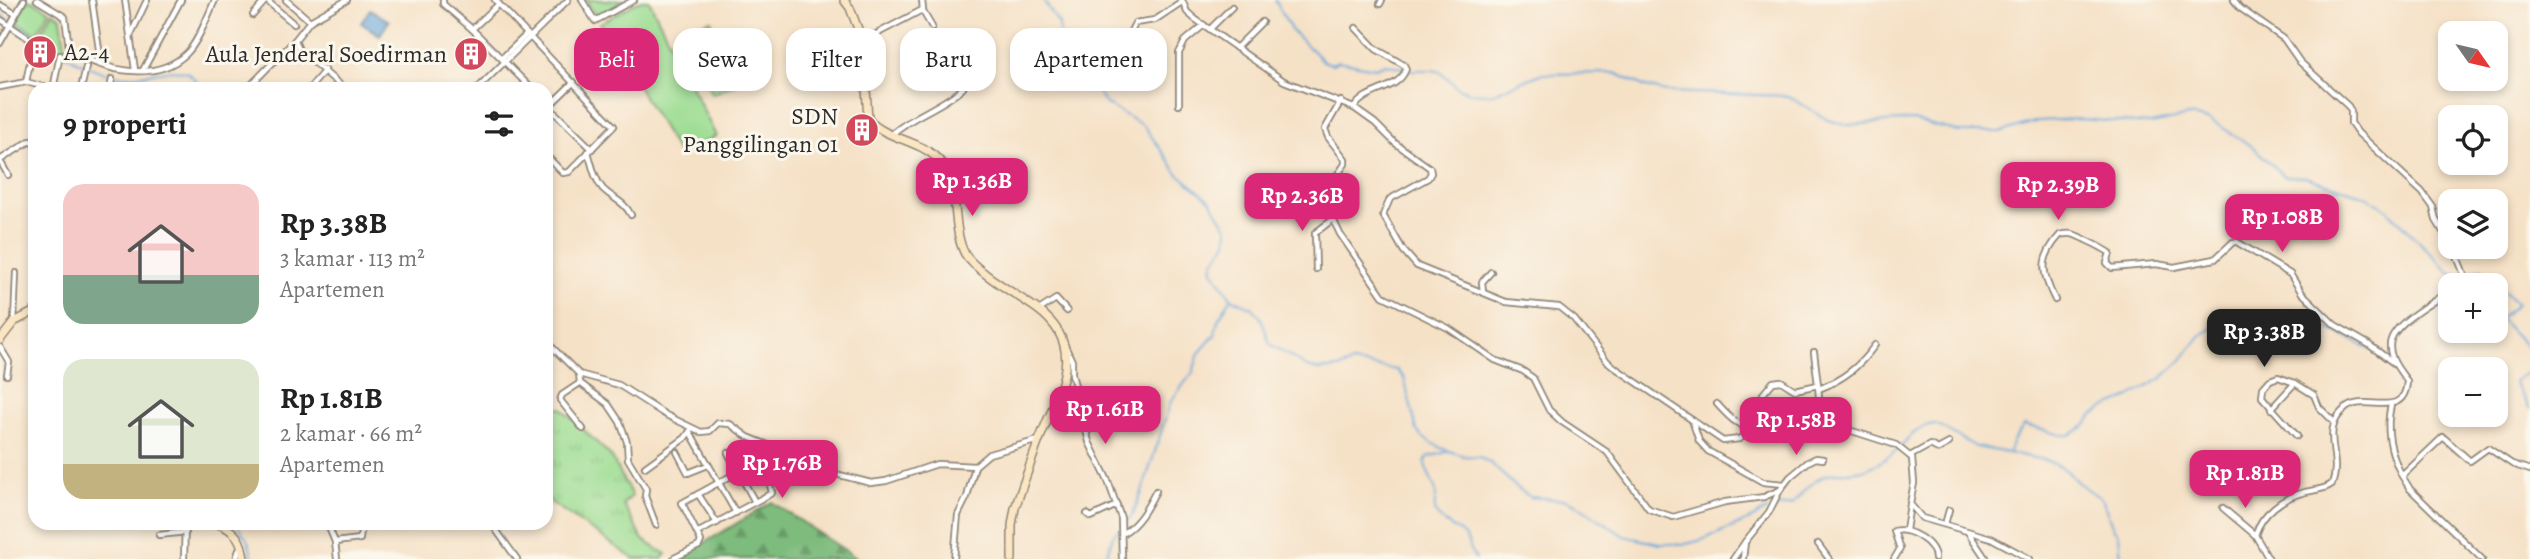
<!DOCTYPE html>
<html lang="id">
<meta charset="utf-8">
<style>
body{margin:0;font-family:Alegreya,serif;background:#f6f6f6;color:#222;height:100vh;display:flex;flex-direction:column;font-size:26px;white-space:nowrap}
*{box-sizing:border-box;margin:0}
p{font-size:23px;color:#767676}
.icon{flex:none;width:38px;height:38px;fill:none;stroke:currentColor;stroke-width:2;stroke-linecap:round;stroke-linejoin:round}
.map{position:relative;flex:1;overflow:hidden}
.sheet{position:absolute;left:28px;top:82px;width:525px;height:448px;display:flex;flex-direction:column;background:#fff;border-radius:21px;box-shadow:0 4px 10px #0003}
.sheet>*{flex:none}
.hud{position:absolute;left:574px;top:28px;width:665px;height:63px;display:flex;gap:14px}
.needle{width:46px;rotate:124deg}
.buttons{position:absolute;left:2438px;top:21px;display:grid;gap:14px}
.buttons a{display:grid;place-items:center;width:70px;height:70px;border-radius:14px;background:#fff;box-shadow:0 4px 10px #0003;font-size:35px}
.price{position:absolute;translate:-50% -60px;padding:0 16px;border-radius:14px;background:#db2777;color:#fff;font-size:23px;line-height:46px;filter:drop-shadow(0 2px 4px #0008)}
.price::after{content:'';position:absolute;left:50%;top:42px;width:21px;height:16px;margin-left:-10px;background:inherit;clip-path:polygon(0 0,100% 0,50% 100%)}
.price.selected{background:#222;color:#fff}
ul{padding:0;list-style:none}
li{display:flex;align-items:center;gap:21px;height:175px;padding:0 35px}
li span{display:grid;place-items:center;flex:none;width:196px;height:140px;border-radius:21px;color:#555}
li>.icon{margin-inline-start:auto}
span .icon{width:84px;height:84px;fill:#fffc;stroke-width:1}
li b{font-size:30px}
h2{display:flex;justify-content:space-between;align-items:center;height:84px;padding:0 35px;font-size:30px}
.tag{padding:0 24px;border-radius:21px;background:#fff;box-shadow:0 4px 10px #0003;font-size:24px;line-height:63px}
.tag.selected{background:#db2777;color:#fff}
.map>svg:first-child{display:block}
.grass{fill:url(#grass-tufts);stroke:#64845f;stroke-width:2}
.forest{fill:url(#forest-firs);stroke:#547454;stroke-width:2}
.green{fill:#9ddd93;stroke:#64845f;stroke-width:2}
.water{fill:url(#water-ripples);stroke:#4a6882;stroke-width:2}
.lines{fill:none;stroke-linecap:round;stroke-linejoin:round}
.stream{stroke:#69a6da;stroke-width:2}
.street-casing{stroke:#908678;stroke-width:8}
.secondary-casing{stroke:#908678;stroke-width:10}
.street{stroke:#fff;stroke-width:4.5}
.secondary{stroke:#fbe6c3;stroke-width:7}
.labels{text-anchor:middle;dominant-baseline:central;stroke-width:6;stroke-linejoin:round;paint-order:stroke}
.poi-label{font-size:24px;fill:#2b2b2b;stroke:#fbf7ec;text-anchor:end}
</style>
<div class="map">
<svg width="2530" height="559" viewBox="0 0 2530 559">
<defs>
<pattern id="grass-tufts" width="24" height="20" patternUnits="userSpaceOnUse" patternTransform="scale(1.75)"><rect width="24" height="20" fill="#9ddd93"/><path d="M3 7l-1-3M5 7V3M7 7l1-3M15 17l-1-3M17 17v-4M19 17l1-3" fill="none" stroke="#87be7f"/></pattern>
<pattern id="forest-firs" width="22" height="20" patternUnits="userSpaceOnUse" patternTransform="scale(1.75)"><rect width="22" height="20" fill="#7ebc7d"/><path d="M5 1l3.5 6h-7zM16 11l3.5 6h-7z" fill="#679967"/></pattern>
<pattern id="water-ripples" width="26" height="14" patternUnits="userSpaceOnUse" patternTransform="scale(1.75)"><rect width="26" height="14" fill="#69a6da"/><path d="M2 4q2-2 4 0t4 0M15 11q2-2 4 0t4 0" fill="none" stroke="#5787b1"/></pattern>
</defs>
<rect width="100%" height="100%" fill="#fbf7ec"/>
<filter id="ink" filterUnits="userSpaceOnUse"><feTurbulence type="fractalNoise" baseFrequency=".0143" numOctaves="2"/><feDisplacementMap in="SourceGraphic" scale="14" xChannelSelector="R" yChannelSelector="G"/><feConvolveMatrix kernelMatrix="1 2 1 2 8 2 1 2 1" color-interpolation-filters="sRGB"/></filter>
<filter id="wash" filterUnits="userSpaceOnUse"><feTurbulence type="fractalNoise" baseFrequency=".00686" numOctaves="4" result="noise"/><feDisplacementMap in="SourceGraphic" scale="28" xChannelSelector="R" yChannelSelector="G"/><feGaussianBlur stdDeviation="1.57" result="paint"/><feColorMatrix in="noise" values="0 0 0 0 0 0 0 0 0 0 0 0 0 0 0 0 0 1.4 0 .05"/><feComposite in="paint" operator="in"/></filter>
<g filter="url(#wash)">
<rect width="100%" height="100%" fill="#f5e1c6"/>
<g class="grass">
<polygon points="711,20 735,84 712,94 683,31"/>
<polygon points="561,408 611,456 632,496 623,504 643,540 666,554 662,559 634,559 546,499 546,409"/>
</g>
<polygon class="forest" points="772,502 858,559 678,559"/>
<g class="green">
<polygon points="28,0 32,0 50,11 36,34 15,21"/>
<polygon points="586,0 625,0 596,17"/>
<polygon points="641,0 649,0 716,136 679,155 600,23"/>
<polygon points="53,12 61,17 66,53 39,36"/>
</g>
<polygon class="water" points="370,9 389,21 380,35 361,23"/>
<g class="lines">
<g class="stream">
<polyline points="1043,0 1059,24 1061,57 1085,74 1106,104 1144,126 1179,175 1210,200 1228,229 1227,242 1214,261 1212,269 1231,298 1253,308 1261,318 1270,344 1307,367 1319,370 1339,368 1353,363 1397,370 1404,378 1417,431 1422,437 1441,448 1464,456 1479,457 1490,463 1516,487 1530,497 1566,500 1578,505 1624,536 1660,544 1686,544 1702,540 1747,521 1767,510"/>
<polyline points="1275,0 1291,30 1323,61 1332,64 1338,61 1375,68 1386,64 1411,70 1432,70 1441,72 1458,88 1471,93 1491,94 1541,74 1615,73 1646,87 1666,92 1788,96 1828,120 1846,125 1913,120 1959,132 2001,132 2038,121 2078,119 2151,124 2189,116 2210,120 2253,147 2284,176 2305,177 2366,196 2388,210 2451,274 2464,277 2475,270 2482,269 2517,304 2499,318 2530,350"/>
<path d="M0 14C30 33 84 72 119 76 138 79 173 65 188 73 194 77 198 84 202 89"/>
<polyline points="2530,371 2514,381 2530,409"/>
<path d="M1450 451 1428 457 1425 463C1426 473 1436 484 1436 494 1435 504 1432 511 1441 519 1449 527 1462 530 1467 540 1471 548 1468 550 1476 559"/>
<polyline points="2009,451 2013,441 2024,425 2061,435 2071,435 2086,425 2092,416 2105,407 2130,397 2162,378 2181,361 2200,336 2213,328 2235,325 2289,331 2305,322 2326,327 2372,350"/>
<path d="M1773 508 1792 505C1801 494 1811 482 1824 476 1836 471 1851 473 1863 470 1872 467 1884 460 1892 454 1909 443 1913 425 1936 424L1976 447 2035 458 2048 461 2067 471 2077 482 2102 499 2113 528 2119 535 2121 559"/>
<polyline points="236,523 248,541 253,559"/>
<polyline points="1123,525 1132,516 1142,492 1171,401 1193,372 1199,353 1215,335 1218,320 1230,300"/>
<polyline points="1105,559 1113,536 1119,529"/>
</g>
</g>
</g>
<g filter="url(#ink)">
<g class="lines">
<g class="street-casing">
<g id="street">
<path d="M37 0 65 17 69 48 72 51C104 71 155 83 186 54 198 43 208 15 215 0"/>
<polyline points="92,0 101,64"/>
<polyline points="125,0 135,70"/>
<polyline points="266,0 294,24"/>
<polyline points="286,0 310,21"/>
<polyline points="443,0 443,4 472,29 532,89"/>
<polyline points="495,0 614,126 569,172 563,173 546,155"/>
<polyline points="582,0 595,21 634,0"/>
<polyline points="922,0 923,10"/>
<polyline points="1182,0 1187,12 1195,19 1284,81 1354,108 1375,123 1395,143 1430,168 1431,173 1428,178 1390,199 1383,215 1403,250 1417,266 1506,302 1559,307 1574,319 1607,361 1617,369 1723,441 1739,439 1758,427 1774,422 1805,416 1896,445 1912,458 1914,483 1910,504 1922,518 1991,538 2030,559"/>
<polyline points="2234,0 2240,8 2284,39 2300,62 2348,106 2351,111 2351,123 2358,133 2422,192 2433,207 2436,220 2450,243"/>
<polyline points="1380,4 1382,0"/>
<polyline points="0,5 16,14"/>
<polyline points="253,15 266,0"/>
<polyline points="0,19 34,42 26,82"/>
<polyline points="472,29 499,4"/>
<polyline points="1210,29 1232,7"/>
<polyline points="1131,31 1135,23 1155,20 1182,2"/>
<polyline points="131,34 147,0"/>
<polyline points="863,41 922,10 932,27"/>
<polyline points="0,43 24,0"/>
<polyline points="1236,48 1262,22"/>
<polyline points="502,58 527,34"/>
<polyline points="143,70 181,0"/>
<polyline points="0,87 26,82 53,89 60,55"/>
<polyline points="81,89 86,67"/>
<polyline points="110,89 112,79"/>
<polyline points="247,89 295,40"/>
<polyline points="309,89 325,70"/>
<polyline points="345,89 299,50 295,40 310,21 347,0"/>
<polyline points="477,89 568,0"/>
<polyline points="1341,101 1325,129 1328,137 1345,159 1345,164 1326,191 1327,206 1340,234 1383,296 1448,328 1495,360 1523,371 1533,378 1549,410 1562,422 1607,452 1649,509 1673,517 1725,502 1764,497 1780,490"/>
<polyline points="546,104 592,149"/>
<polyline points="1179,105 1179,53 1185,41 1204,25"/>
<path d="M1354 108C1367 87 1398 92 1406 69L1404 65 1376 49 1356 28"/>
<polyline points="546,109 574,82"/>
<path d="M892 134C913 115 942 107 963 88"/>
<path d="M588 152C592 164 594 179 603 189 613 199 624 201 631 215"/>
<polyline points="0,160 30,141 35,145"/>
<polyline points="0,161 8,175"/>
<polyline points="35,185 33,187 35,194"/>
<polyline points="2453,247 2464,274 2454,285"/>
<polyline points="1316,269 1315,233 1332,220"/>
<polyline points="1483,292 1482,282 1491,272"/>
<path d="M2055 300C2042 274 2038 259 2060 235 2064 234 2068 233 2072 234 2077 235 2107 250 2110 253L2107 263 2112 268 2156 264 2174 267 2215 259 2233 242H2237L2290 274 2302 293 2335 325 2368 344 2395 364"/>
<polyline points="1039,310 1056,299 1067,311"/>
<polyline points="14,322 16,273"/>
<polyline points="546,341 579,374 619,385 666,415 701,432 710,431 718,423 730,424 748,437 773,447 808,467 871,483 886,481 937,464 975,466"/>
<polyline points="1065,346 1072,361 1072,374 1089,442 1108,481 1121,518 1122,559"/>
<polyline points="0,347 9,362 7,375"/>
<polyline points="1814,352 1818,385"/>
<polyline points="579,374 580,383 608,404 620,422 627,442 628,459 646,489 645,496 656,525"/>
<polyline points="580,383 562,395 560,400 583,429"/>
<path d="M1819 389C1844 379 1859 367 1875 345"/>
<polyline points="1763,394 1773,382 1781,381 1795,390 1818,385 1819,398 1813,417"/>
<path d="M1717 404C1729 417 1739 429 1757 428"/>
<path d="M2391 405C2385 430 2390 453 2402 476L2443 437 2470 461 2488 448 2512 464 2530 470"/>
<polyline points="2271,409 2295,383"/>
<polyline points="1692,420 1699,441 1708,451 1763,482 1784,484"/>
<polyline points="690,432 736,513"/>
<polyline points="2297,436 2262,397 2263,388 2270,380 2278,377 2295,383 2314,395 2319,407 2334,422"/>
<polyline points="677,452 688,473 708,465"/>
<polyline points="728,453 755,502"/>
<polyline points="1910,456 1930,445 1938,449 1949,443"/>
<polyline points="645,467 685,438 690,431"/>
<polyline points="2402,476 2410,489 2482,559"/>
<polyline points="698,494 717,523"/>
<polyline points="2223,508 2255,535"/>
<polyline points="1087,514 1091,517 1117,505"/>
<polyline points="327,523 335,542"/>
<polyline points="491,523 517,559"/>
<polyline points="1945,524 1949,510"/>
<polyline points="1906,530 1910,504"/>
<polyline points="1968,532 1986,559"/>
<polyline points="697,533 772,493 769,481"/>
<path d="M1123 533C1139 524 1148 506 1156 491"/>
<polyline points="159,535 186,532"/>
<polyline points="1818,544 1829,559"/>
<polyline points="674,558 699,546 701,541 682,503 738,472"/>
<polyline points="184,559 185,523"/>
<polyline points="236,559 241,544"/>
<polyline points="337,559 335,542 360,539 362,523"/>
<polyline points="954,559 958,515 967,497 975,466 989,454 1039,440"/>
<polyline points="1733,559 1745,542"/>
<polyline points="1743,559 1745,542 1769,512 1780,490 1790,477 1808,462 1816,458 1823,459"/>
<path d="M1894 559 1900 549 1894 531C1909 527 1935 542 1935 559"/>
<path d="M2269 559 2255 535C2262 513 2283 497 2305 492 2314 490 2324 490 2332 484 2343 457 2318 430 2346 408 2366 393 2405 421 2407 381 2400 371 2390 360 2390 346 2389 324 2435 302 2450 290"/>
</g>
</g>
<g class="secondary-casing">
<g id="secondary">
<path d="M844 0 850 8 863 42 868 119C885 139 917 139 937 158 962 181 950 227 965 254 975 271 1019 296 1037 309 1089 347 1058 392 1040 438 1031 461 1023 485 1015 508L1012 525V559"/>
<polyline points="0,340 14,322 35,311"/>
<path d="M216 523C235 530 242 539 244 559"/>
</g>
</g>
<use href="#street" class="street"/>
<use href="#secondary" class="secondary"/>
</g>
</g>
<defs>
<g id="building-disc" transform="scale(1.75)"><circle r="9.5" fill="#d1495b" stroke="#fbf7ec"/><path d="M-4-6H4V6H1V3H-1V6H-4ZM-2.5-4.3h1.7v1.8h-1.7ZM.8-4.3h1.7v1.8H.8ZM-2.5-1h1.7V.8h-1.7ZM.8-1h1.7V.8H.8Z" fill="#fff"/></g>
</defs>
<g fill-rule="evenodd">
<use href="#building-disc" x="40" y="52"/>
<use href="#building-disc" x="471" y="54"/>
<use href="#building-disc" x="862" y="130"/>
</g>
<g class="labels">
<g class="poi-label">
<text x="64" y="52" text-anchor="start">A2-4</text>
<text x="447" y="54">Aula Jenderal Soedirman</text>
<text x="838" y="116">SDN<tspan x="838" dy="28">Panggilingan 01</tspan></text>
</g>
</g>
</svg>
<div class="buttons">
<a><svg class="needle" viewBox="-14 -14 28 28"><path d="M0-13l5 13h-10z" fill="#e53935"/><path d="M0 13l5-13h-10z" fill="#767676"/></svg></a>
<a><svg class="icon" aria-label="locate" viewBox="0 0 24 24"><circle cx="12" cy="12" r="6"/><path d="M12 2v4M12 18v4M2 12h4M18 12h4"/></svg></a>
<a><svg class="icon" aria-label="layers" viewBox="0 0 24 24"><path d="M12 4l9 5-9 5-9-5zM3 14l9 5 9-5"/></svg></a>
<a>+</a>
<a>−</a>
</div>
<b class="price" style="left:972px;top:218px">Rp 1.36B</b>
<b class="price" style="left:2058px;top:222px">Rp 2.39B</b>
<b class="price" style="left:1302px;top:233px">Rp 2.36B</b>
<b class="price" style="left:2282px;top:254px">Rp 1.08B</b>
<b class="price selected" style="left:2264px;top:369px">Rp 3.38B</b>
<b class="price" style="left:1105px;top:446px">Rp 1.61B</b>
<b class="price" style="left:1796px;top:457px">Rp 1.58B</b>
<b class="price" style="left:782px;top:500px">Rp 1.76B</b>
<b class="price" style="left:2245px;top:510px">Rp 1.81B</b>
<div class="hud">
<a class="tag selected">Beli</a>
<a class="tag">Sewa</a>
<a class="tag">Filter</a>
<a class="tag">Baru</a>
<a class="tag">Apartemen</a>
</div>
<section class="sheet">
<h2>9 properti<svg class="icon" aria-label="filters" viewBox="0 0 24 24"><path d="M4 7h16M4 17h16"/><circle cx="9" cy="7" r="2"/><circle cx="15" cy="17" r="2"/></svg></h2>
<ul>
<li><span style="background:linear-gradient(#f6c9c9 65%,#7fa58c 0)"><svg class="icon" aria-label="home" viewBox="0 0 24 24"><path d="M3 11l9-7 9 7M6 9v11h12V9"/></svg></span><div><b>Rp 3.38B</b><p>3 kamar · 113 m²</p><p>Apartemen</p></div></li>
<li><span style="background:linear-gradient(#dfe7d0 75%,#c2b280 0)"><svg class="icon" aria-label="home" viewBox="0 0 24 24"><path d="M3 11l9-7 9 7M6 9v11h12V9"/></svg></span><div><b>Rp 1.81B</b><p>2 kamar · 66 m²</p><p>Apartemen</p></div></li>
</ul>
</section>
</div>
